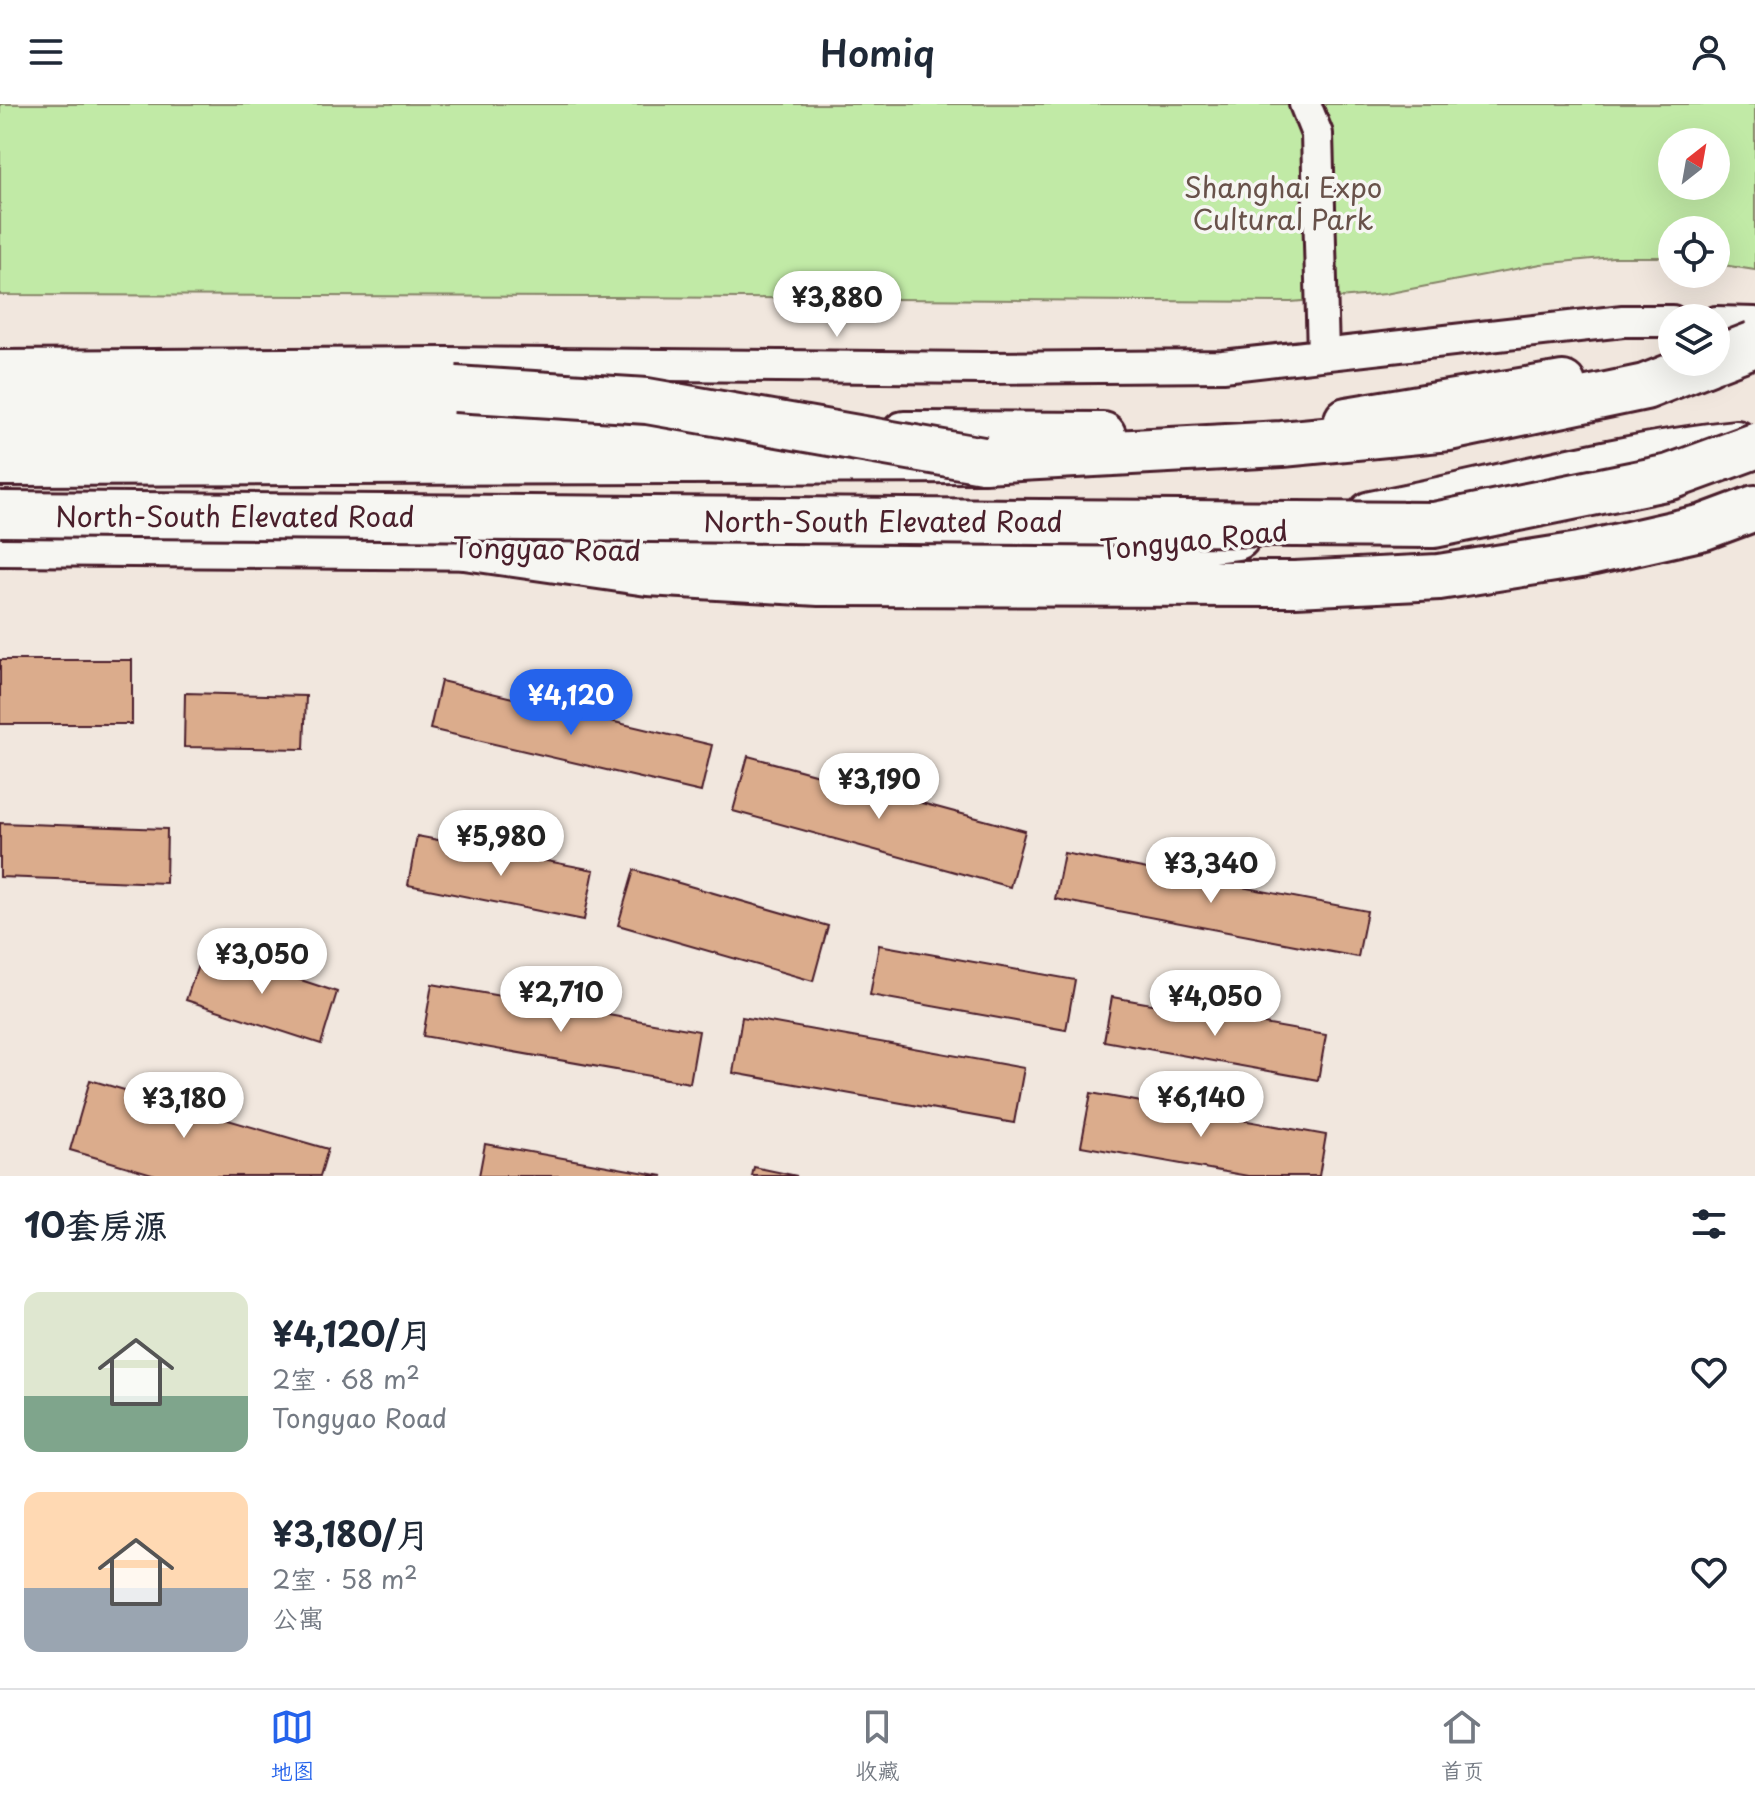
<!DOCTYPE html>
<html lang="zh">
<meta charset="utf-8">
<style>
body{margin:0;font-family:"Playpen Sans","LXGW WenKai TC",sans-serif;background:#f2f2f3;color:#1f2937;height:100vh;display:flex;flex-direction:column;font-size:30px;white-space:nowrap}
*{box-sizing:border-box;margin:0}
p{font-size:26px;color:#747a83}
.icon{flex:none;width:44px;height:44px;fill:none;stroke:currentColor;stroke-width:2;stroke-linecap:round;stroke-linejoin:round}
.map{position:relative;height:1072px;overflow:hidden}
.panel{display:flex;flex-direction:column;background:#fff;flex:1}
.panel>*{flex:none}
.needle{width:52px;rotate:31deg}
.fabs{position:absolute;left:1658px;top:24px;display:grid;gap:16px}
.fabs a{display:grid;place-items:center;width:72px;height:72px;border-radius:50%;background:#fff;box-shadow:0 8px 32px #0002;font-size:40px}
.price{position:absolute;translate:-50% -68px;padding:0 18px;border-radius:28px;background:#fff;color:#222;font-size:26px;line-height:52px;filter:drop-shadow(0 2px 4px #0008)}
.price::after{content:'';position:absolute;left:50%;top:48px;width:24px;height:18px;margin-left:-12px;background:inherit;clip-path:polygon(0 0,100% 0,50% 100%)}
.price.active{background:#2563eb;color:#fff}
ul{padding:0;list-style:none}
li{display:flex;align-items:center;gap:24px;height:200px;padding:0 24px}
li span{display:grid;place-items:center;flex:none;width:224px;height:160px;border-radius:16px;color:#555}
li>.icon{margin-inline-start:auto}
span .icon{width:96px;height:96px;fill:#fffc;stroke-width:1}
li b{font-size:34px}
h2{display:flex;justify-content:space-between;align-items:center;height:96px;padding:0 24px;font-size:34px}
header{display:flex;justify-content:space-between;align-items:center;height:104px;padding:0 24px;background:#fff;font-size:36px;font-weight:600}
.menu{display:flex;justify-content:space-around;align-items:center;height:112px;border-top:2px solid #e0e1e3;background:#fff;font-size:22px;color:#747a83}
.menu a{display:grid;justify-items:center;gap:4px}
.menu .active{color:#2563eb}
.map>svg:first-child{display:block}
.green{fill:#c1eaa6;stroke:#868468;stroke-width:2;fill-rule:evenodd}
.building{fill:#dbac8c;stroke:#4a1f2b;stroke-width:2}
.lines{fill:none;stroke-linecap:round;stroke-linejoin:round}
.street-casing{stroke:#4a1f2b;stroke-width:36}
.secondary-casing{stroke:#4a1f2b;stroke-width:50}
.highway-casing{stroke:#4a1f2b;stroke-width:50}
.street{stroke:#f6f6f2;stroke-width:30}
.secondary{stroke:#f6f6f2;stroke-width:44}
.highway{stroke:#f6f6f2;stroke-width:44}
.highway-bridge-casing{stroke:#4a1f2b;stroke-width:50;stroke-linecap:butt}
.highway-bridge{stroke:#f6f6f2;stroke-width:44}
.labels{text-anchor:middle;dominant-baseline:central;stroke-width:7;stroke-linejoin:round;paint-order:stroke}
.park-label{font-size:28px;fill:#68524a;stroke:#f6f6f2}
.street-label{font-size:28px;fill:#4a1f2b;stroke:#f6f6f2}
</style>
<header><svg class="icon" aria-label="menu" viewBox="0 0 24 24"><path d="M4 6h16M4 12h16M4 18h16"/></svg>Homiq<svg class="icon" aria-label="person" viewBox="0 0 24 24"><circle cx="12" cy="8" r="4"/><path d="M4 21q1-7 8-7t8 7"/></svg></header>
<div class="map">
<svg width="1755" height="1072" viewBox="0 0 1755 1072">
<rect width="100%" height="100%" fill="#f1e7de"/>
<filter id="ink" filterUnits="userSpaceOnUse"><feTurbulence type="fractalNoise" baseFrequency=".0125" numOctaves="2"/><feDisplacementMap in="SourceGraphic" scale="16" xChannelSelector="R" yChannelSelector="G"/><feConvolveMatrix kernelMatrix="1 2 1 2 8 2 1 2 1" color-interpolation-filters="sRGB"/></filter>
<g filter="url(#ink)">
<path class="green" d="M0 0H1755V166L1716 160V126H1672V153H1613L1541 160 1385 190 1291 198 613 193 0 191ZM1672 38H1716V82H1672Z"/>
<g class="building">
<rect x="0" y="556" width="132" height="64"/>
<polygon points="441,577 712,641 701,688 430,625"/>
<polygon points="185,589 306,592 304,645 184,643"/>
<polygon points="748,652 1025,727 1010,783 733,707"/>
<polygon points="0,719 167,725 166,779 0,773"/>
<polygon points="417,732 594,766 584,816 408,781"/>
<polygon points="1064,749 1367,807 1358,853 1055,795"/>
<polygon points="634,766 828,822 813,877 618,821"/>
<polygon points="879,841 1075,876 1066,926 870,891"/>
<polygon points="204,844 337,888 321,940 186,896"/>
<polygon points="432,880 699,927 690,979 423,932"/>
<polygon points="1112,893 1326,931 1318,976 1104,937"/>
<polygon points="742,913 1024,964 1014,1019 733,969"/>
<polygon points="90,976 328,1045 320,1072 159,1072 70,1046"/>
<polygon points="1091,989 1326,1031 1319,1072 1248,1072 1081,1042"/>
<polygon points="485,1040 663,1072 479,1072"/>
<polygon points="754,1063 797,1072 752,1072"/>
</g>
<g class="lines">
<g class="street-casing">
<g id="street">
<polyline points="1305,0 1317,30 1323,250"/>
<polyline points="1716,218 1755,219"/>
<polyline points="0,262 447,259 982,264 1223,262 1623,217 1672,217"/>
</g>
</g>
<g class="secondary-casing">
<g id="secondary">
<polyline points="1347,316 1563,280"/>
<polyline points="0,326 763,329"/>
<polyline points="904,330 1103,331"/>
<path d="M1371 410C1493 387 1613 352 1736 339"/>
<polyline points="0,439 502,443"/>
<path d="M570 444C792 446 1017 463 1237 433"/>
</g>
</g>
<g class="highway-casing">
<g id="highway">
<polyline points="0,292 455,285"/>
<polyline points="0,359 983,356 1282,340 1449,324 1645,283 1708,258"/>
<polyline points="465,443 648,469 819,479 1295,480 1439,473 1580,451 1704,423 1755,404"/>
</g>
</g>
<use href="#street" class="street"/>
<use href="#secondary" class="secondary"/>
<use href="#highway" class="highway"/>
<g class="highway-bridge-casing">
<g id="highway-bridge">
<polyline points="1716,255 1755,240"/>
<polyline points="455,285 647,297 983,356"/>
<polyline points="0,410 1434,421 1670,373 1755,342"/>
</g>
</g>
<use href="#highway-bridge" class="highway-bridge"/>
</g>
</g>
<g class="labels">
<g class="park-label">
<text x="1283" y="82">Shanghai Expo<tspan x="1283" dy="32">Cultural Park</tspan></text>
</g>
<g class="street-label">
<text x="235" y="411">North-South Elevated Road</text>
<text x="883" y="416">North-South Elevated Road</text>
<text transform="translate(1194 435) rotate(-6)">Tongyao Road</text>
<text transform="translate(547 444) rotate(1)">Tongyao Road</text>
</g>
</g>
</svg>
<div class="fabs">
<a><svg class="needle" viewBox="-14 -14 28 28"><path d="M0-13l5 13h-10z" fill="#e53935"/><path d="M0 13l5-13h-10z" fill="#747a83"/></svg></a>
<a><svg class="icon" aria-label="locate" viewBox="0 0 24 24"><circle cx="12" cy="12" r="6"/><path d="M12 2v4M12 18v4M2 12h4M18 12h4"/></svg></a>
<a><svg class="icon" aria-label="layers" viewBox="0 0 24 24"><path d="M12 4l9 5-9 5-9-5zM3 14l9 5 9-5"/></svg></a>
</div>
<b class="price" style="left:837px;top:235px">¥3,880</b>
<b class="price active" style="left:571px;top:633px">¥4,120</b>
<b class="price" style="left:879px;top:717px">¥3,190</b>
<b class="price" style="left:501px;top:774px">¥5,980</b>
<b class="price" style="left:1211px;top:801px">¥3,340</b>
<b class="price" style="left:262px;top:892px">¥3,050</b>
<b class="price" style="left:561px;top:930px">¥2,710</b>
<b class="price" style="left:1215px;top:934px">¥4,050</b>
<b class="price" style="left:1201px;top:1035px">¥6,140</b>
<b class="price" style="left:184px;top:1036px">¥3,180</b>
</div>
<section class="panel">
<h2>10套房源<svg class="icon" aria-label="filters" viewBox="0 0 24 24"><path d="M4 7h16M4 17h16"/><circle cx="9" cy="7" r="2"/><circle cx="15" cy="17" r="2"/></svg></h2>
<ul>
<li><span style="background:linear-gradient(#dfe7d0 65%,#7fa58c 0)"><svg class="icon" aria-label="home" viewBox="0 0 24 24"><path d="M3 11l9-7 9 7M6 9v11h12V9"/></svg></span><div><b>¥4,120/月</b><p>2室 · 68 m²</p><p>Tongyao Road</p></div><svg class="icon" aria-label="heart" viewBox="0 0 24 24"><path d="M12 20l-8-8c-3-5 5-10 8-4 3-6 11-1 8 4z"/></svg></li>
<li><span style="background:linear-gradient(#ffd9b3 60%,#9aa5b1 0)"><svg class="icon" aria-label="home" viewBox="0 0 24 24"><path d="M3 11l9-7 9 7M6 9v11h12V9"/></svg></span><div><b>¥3,180/月</b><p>2室 · 58 m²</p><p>公寓</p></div><svg class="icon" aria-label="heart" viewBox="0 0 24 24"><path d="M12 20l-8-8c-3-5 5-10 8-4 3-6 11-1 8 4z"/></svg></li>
</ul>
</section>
<nav class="menu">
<a class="active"><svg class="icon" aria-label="map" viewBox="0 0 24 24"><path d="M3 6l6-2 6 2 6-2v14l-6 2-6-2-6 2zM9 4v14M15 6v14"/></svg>地图</a>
<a><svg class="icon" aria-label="saved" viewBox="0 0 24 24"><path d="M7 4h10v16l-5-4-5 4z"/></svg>收藏</a>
<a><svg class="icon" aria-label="home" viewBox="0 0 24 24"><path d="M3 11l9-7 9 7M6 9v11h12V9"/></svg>首页</a>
</nav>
